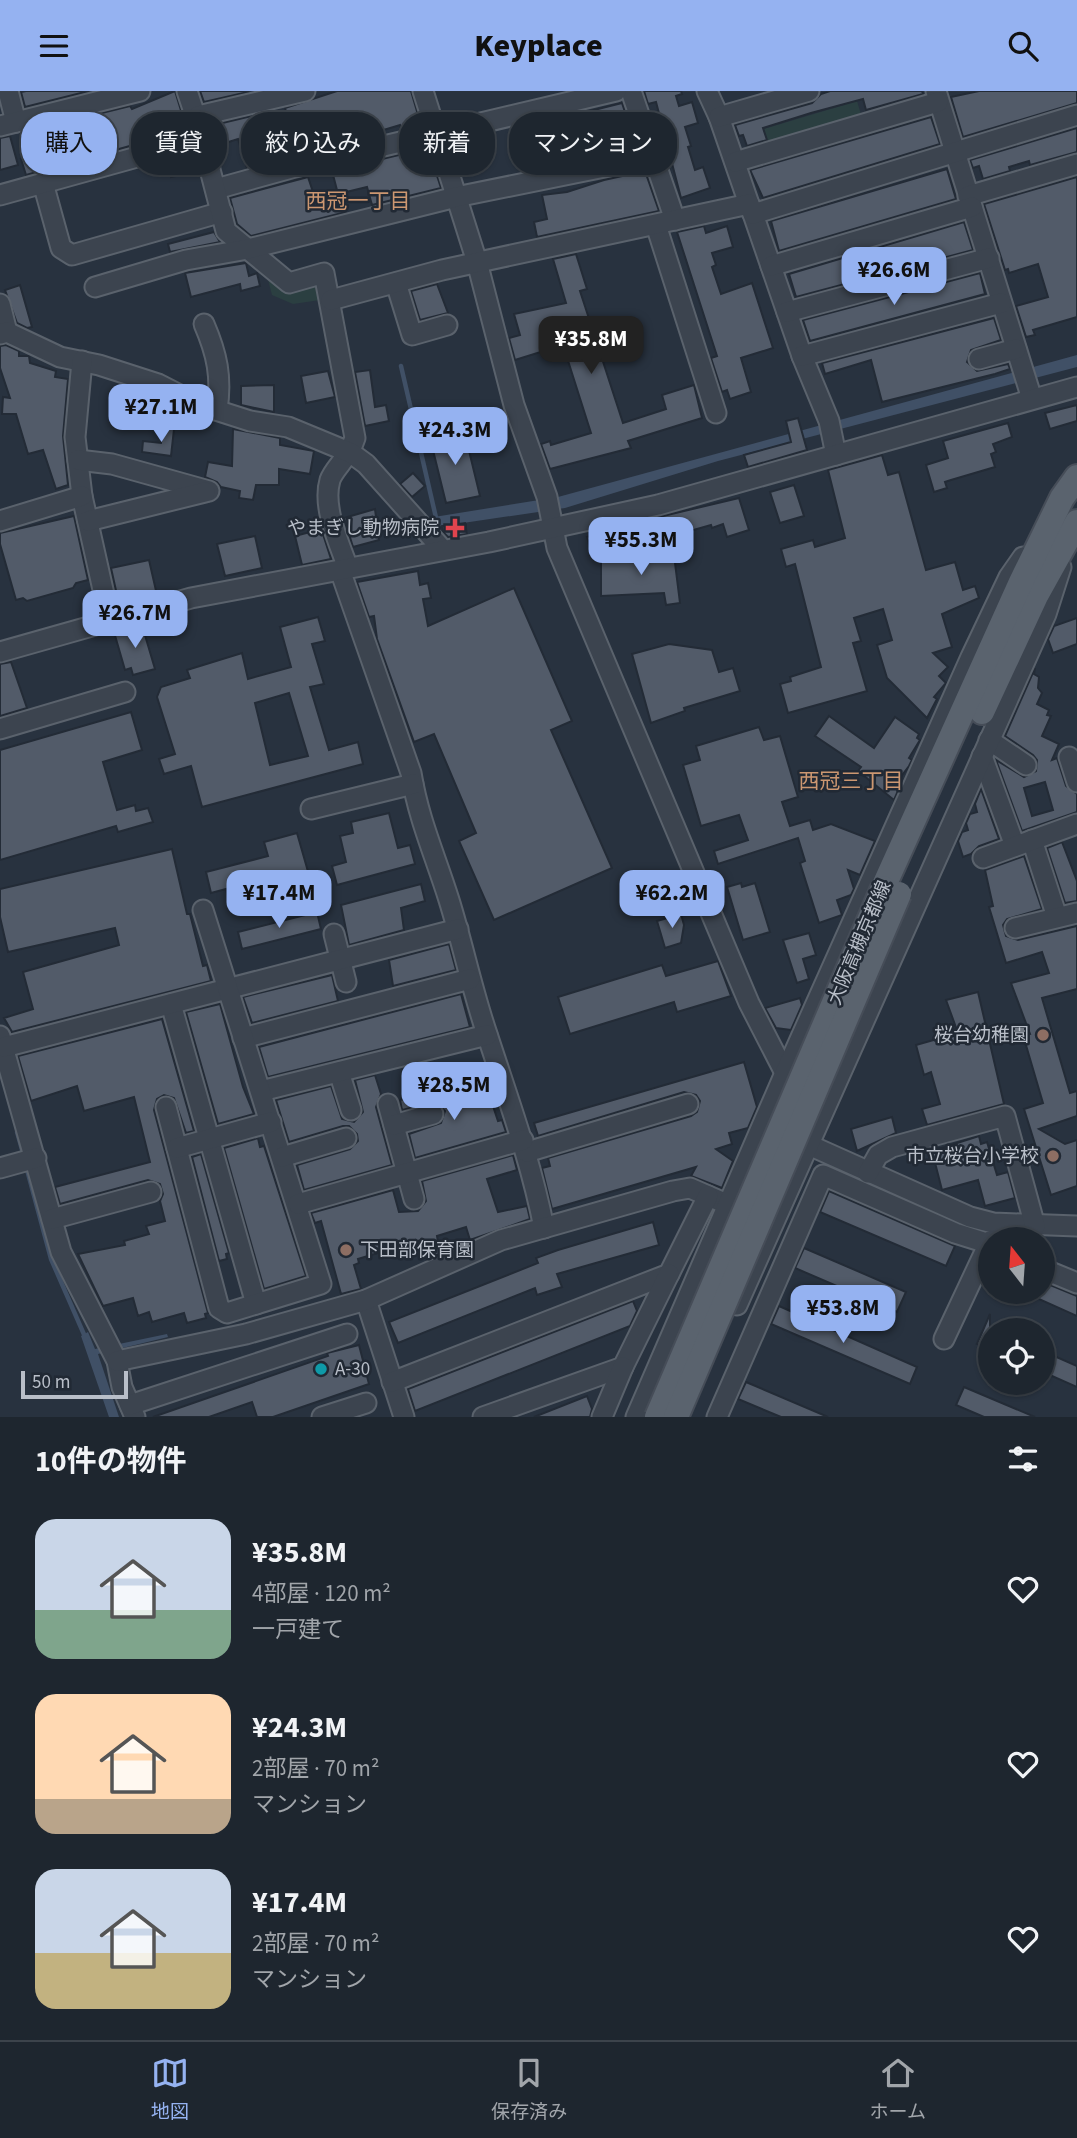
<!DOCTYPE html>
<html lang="ja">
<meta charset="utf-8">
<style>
body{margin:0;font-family:"Source Sans 3","Noto Sans JP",sans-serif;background:#262e37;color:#f1f3f6;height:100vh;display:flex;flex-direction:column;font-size:26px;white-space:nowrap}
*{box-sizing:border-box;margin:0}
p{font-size:23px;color:#a1a5aa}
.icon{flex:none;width:38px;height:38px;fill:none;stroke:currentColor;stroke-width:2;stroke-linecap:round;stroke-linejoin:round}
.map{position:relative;height:1326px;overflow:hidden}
.sheet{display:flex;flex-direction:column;background:#1e262f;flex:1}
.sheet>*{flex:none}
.guide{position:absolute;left:21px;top:21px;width:700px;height:63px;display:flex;gap:14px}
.needle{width:46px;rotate:343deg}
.fabs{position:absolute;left:978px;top:1136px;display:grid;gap:14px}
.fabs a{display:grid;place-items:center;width:77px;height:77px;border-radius:50%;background:#1e262f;box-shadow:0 2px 5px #0004,0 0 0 2px #3c434b;font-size:35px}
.scale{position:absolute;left:21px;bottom:18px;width:107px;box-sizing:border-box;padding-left:7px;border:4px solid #b9bfc9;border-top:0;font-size:19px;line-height:24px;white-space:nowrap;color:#b9bfc9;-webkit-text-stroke:5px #212934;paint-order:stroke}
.price{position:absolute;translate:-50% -60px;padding:0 16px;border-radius:14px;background:#95b2f1;color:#111;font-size:23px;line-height:46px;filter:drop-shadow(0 2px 4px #0008)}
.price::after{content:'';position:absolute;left:50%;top:42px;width:21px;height:16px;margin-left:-10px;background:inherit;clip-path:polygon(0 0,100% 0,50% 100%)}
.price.on{background:#222;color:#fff}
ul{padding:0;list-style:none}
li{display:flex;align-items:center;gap:21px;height:175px;padding:0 35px}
li span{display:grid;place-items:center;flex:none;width:196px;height:140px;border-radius:21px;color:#555}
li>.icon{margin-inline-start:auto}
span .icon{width:84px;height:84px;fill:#fffc;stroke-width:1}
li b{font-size:30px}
h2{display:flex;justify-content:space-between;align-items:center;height:84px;padding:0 35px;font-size:30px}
.pill{padding:0 24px;border-radius:28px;background:#1e262f;box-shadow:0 2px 5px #0004,0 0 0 2px #3c434b;font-size:24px;line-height:63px}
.pill.on{background:#95b2f1;color:#111}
header{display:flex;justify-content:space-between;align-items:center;height:91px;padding:0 35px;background:#95b2f1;color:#111;font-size:32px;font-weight:800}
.dock{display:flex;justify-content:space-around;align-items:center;height:98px;border-top:2px solid #3c434b;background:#1e262f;font-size:19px;color:#a1a5aa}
.dock a{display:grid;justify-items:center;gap:4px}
.dock .on{color:#95b2f1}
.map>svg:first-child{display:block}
.green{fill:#2b3f41}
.water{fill:#405066}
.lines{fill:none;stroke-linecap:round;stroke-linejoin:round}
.stream{stroke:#405066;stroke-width:4.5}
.building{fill:#525b69;stroke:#232b36;stroke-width:2;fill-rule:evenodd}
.minor-casing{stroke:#5a626c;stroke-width:23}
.major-casing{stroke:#464d58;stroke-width:28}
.minor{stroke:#3c444f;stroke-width:19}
.major{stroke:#5a636e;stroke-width:24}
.major-bridge-casing{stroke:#464d58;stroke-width:28;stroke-linecap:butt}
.major-bridge{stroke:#5a636e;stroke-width:24}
.health-dot{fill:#e0444e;stroke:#212934;stroke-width:2.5}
.education-dot{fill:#8d6e63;stroke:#212934;stroke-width:2.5}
.culture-dot{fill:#0f9aa8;stroke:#212934;stroke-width:2.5}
.labels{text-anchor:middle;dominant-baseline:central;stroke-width:5;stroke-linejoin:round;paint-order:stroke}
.poi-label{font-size:19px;fill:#b9bfc9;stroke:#212934;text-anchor:end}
.street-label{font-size:19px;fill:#b9bfc9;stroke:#212934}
.neighbourhood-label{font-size:21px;fill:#cc9771;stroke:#212934}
</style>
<header><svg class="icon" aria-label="menu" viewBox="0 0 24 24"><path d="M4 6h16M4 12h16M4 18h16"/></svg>Keyplace<svg class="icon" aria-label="search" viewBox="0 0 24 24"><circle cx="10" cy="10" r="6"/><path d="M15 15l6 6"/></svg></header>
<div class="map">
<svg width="1077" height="1326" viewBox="0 0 1077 1326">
<rect width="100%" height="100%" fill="#28323f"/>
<g class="green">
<polygon points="857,10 863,30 766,59 760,39"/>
<polygon points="266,181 322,187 327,208 293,213 272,204"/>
</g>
<g class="water">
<polygon points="1077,264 1077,276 718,370 565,417 436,436 434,426 558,406"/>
<polygon points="88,1241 95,1258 167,1243 168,1246 98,1263 119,1326 109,1326 81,1245"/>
</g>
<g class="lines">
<g class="stream">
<polyline points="401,275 437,431"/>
<polyline points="17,1041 24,1066"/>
<polyline points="26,1075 51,1168 86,1248"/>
</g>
</g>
<g class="building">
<polygon points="26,0 89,0 25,16 21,1"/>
<polygon points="175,0 187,39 26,84 21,68 34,65 29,40 130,15 132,18"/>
<polygon points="200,0 248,0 248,1 204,11"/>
<polygon points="337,0 411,0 421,34 401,38 400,34 377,41 378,44 247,77 238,48 219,54 214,34 264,22 272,49 293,44 285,17"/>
<polygon points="644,0 681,0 682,3 676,5 679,15 692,11 698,32 685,36 691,55 688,56 695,79 703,76 710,97 681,107 656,11 648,13"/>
<polygon points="830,0 922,0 923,3 866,19 863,8 811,22 763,37 767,49 747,55 743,44 739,45 735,34 812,12 821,3"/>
<polygon points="979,0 1077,0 1077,12 963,46 951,6"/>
<polygon points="622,12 637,57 549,74 543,53 539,54 534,34"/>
<polygon points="931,26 940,53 763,107 750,79"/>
<polygon points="1077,37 1077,61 1030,74 1029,70 1009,76 1010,80 983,88 979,75 973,77 970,69"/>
<polygon points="10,45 18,74 0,79 0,47"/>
<polygon points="428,57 441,97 372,114 367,96 338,103 332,80"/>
<polygon points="193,63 198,80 171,86 168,70"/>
<polygon points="947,78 956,108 779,160 771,130"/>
<polygon points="645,80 659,120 537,146 534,131 547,128 542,104 567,101 604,89"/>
<polygon points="308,86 317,113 342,106 346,121 251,145 237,133 230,107"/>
<polygon points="1077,86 1077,226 1033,239 1035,244 1026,246 1016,215 1048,206 1038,173 1009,182 1008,178 1005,179 984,113"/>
<polygon points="964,131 973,159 796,206 789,183"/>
<polygon points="704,135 706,142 727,135 733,156 712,162 716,174 712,176 721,203 752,192 773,257 741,267 751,301 730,308 727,299 722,301 711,267 717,265 677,141"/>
<polygon points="214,141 220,151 170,161 168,153"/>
<polygon points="576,163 587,198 580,200 623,332 666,318 662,304 694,294 702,327 628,350 631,357 550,378 541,353 550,350 551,354 591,342 563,254 515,269 509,247 520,244 514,223 566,212 553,168"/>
<polygon points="246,172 249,185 257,182 260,195 241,200 240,193 191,206 185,182"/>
<polygon points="980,182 985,203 810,250 803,229"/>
<polygon points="437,193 448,222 420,229 411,200"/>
<polygon points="20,194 32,236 27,237 17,232 5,199"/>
<polygon points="994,227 1001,249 971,259 967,271 977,280 1008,273 1010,278 995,283 882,311 871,269 825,283 822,272"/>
<polygon points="6,254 19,260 19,265 29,265 30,272 56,280 55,286 68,288 63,345 68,394 56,398 43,359 28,363 16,323 2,323 3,306 10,307 0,277 0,255"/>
<polygon points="370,279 375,316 386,314 389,330 365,335 355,281"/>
<polygon points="328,280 335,306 306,312 301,285"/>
<polygon points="274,294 274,321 241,314 241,295"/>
<polygon points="1077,314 1077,330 1050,338 1045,322"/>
<polygon points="798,327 807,359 748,376 744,364 791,351 786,330"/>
<polygon points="1008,332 1012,346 993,353 996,361 991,363 995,376 951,389 945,391 947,397 934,401 926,374 948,367 943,350"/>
<polygon points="162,337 174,338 171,365 142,361 143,350 161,352"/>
<polygon points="233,338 280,347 280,354 314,360 310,383 279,378 279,394 256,394 253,409 239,407 240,400 221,396 217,391 205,386 208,371 232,375"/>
<polygon points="464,339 480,405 446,412 430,347"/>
<polygon points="882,364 888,384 899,381 926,479 955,471 963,499 975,495 979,507 942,523 952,556 933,562 948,576 939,585 946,592 934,606 937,608 927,627 887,587 877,554 892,549 883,518 854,527 861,550 853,552 867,600 788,622 780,593 791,590 790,586 821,576 795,473 786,476 781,458 813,449 815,456 845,447 828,379"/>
<polygon points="413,382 425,395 412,406 400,393"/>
<polygon points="794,394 804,425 780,432 770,401"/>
<polygon points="739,407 749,439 727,446 723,433 712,437 711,434 676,444 674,438 647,446 642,430"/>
<polygon points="375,418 379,449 353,456 344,427"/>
<polygon points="74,425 88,489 76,492 73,497 27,510 23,507 16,509 0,453 0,442"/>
<polygon points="465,432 467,443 448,446 443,441 442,435"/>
<polygon points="320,434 331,468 302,474 295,445 318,439"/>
<polygon points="622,438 625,452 591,461 587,446"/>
<polygon points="255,445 262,477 225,485 217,453"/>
<polygon points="674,464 680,512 666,514 664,502 601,505 601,470"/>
<polygon points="149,469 157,504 119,513 111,477"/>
<polygon points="418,480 420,494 428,492 431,507 423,508 428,535 514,497 572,630 551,639 612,777 494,829 459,750 476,742 434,643 414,651 377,548 374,525 369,526 357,491"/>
<path d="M318 526 325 550 312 553 324 593 310 596 329 659 358 651 363 673 202 716 191 675 164 683 159 668 175 663 157 606 161 596 190 587 187 579 242 562 248 588 291 576 280 536ZM289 602 308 665 270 674 255 612Z"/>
<polygon points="1077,527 1077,553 1053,562 1048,548 1054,535"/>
<polygon points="142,534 155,578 133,584 131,577 125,579 114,541"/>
<polygon points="669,553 712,559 719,581 733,577 740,600 684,617 685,620 651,632 632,563"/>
<polygon points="11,571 27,617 0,625 0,573"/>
<path d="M1035 577 1034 583 1039 586 1038 597 1042 602 1037 613 1049 619 1047 624 1051 625 1042 645 1059 653 1052 669 1057 667 1066 695 1077 703V721L1022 740 996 669 1024 686 1036 680 1037 669 1033 664 1005 645ZM1045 691 1053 719 1032 725 1024 697Z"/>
<polygon points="131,621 142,659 103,671 117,719 135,714 136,720 148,717 153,731 118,741 116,735 0,769 0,659"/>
<polygon points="829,625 874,657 895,626 919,643 917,647 920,649 909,667 912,669 909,675 897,691 901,693 894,709 858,680 861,676 815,645"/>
<polygon points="759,636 764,649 780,645 798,706 782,711 790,735 810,729 813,739 831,733 875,750 860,784 848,779 854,798 851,804 837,809 842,824 819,832 800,772 805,770 798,747 718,773 714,760 748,749 739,724 701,735 683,674 700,669 696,655"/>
<polygon points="981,698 999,748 979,755 971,763 963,766 958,750 962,741 968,739 966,732 970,723 977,721 975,713"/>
<polygon points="389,722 398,757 410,754 415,773 337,794 332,775 346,771 340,745 353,742 351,731"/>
<polygon points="297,742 313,798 232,820 226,798 211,802 206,781 268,765 264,751"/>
<polygon points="1062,751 1077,790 1077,810 1065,812 1047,757"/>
<polygon points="172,758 187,823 190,823 203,875 207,874 211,890 12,941 4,927 33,918 23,881 119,854 115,837 8,861 0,826 0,798"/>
<polygon points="1024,765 1042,818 1007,828 1003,834 1006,845 1018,849 1077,835 1077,898 1042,907 1070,1002 1077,1000 1077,1025 1039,1038 1065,1053 1077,1049 1077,1095 1051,1104 1024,1018 1043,1012 1023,944 1030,943 1011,892 1049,882 1042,861 1006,872 989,816 993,815 985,779"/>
<polygon points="741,792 742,796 755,792 770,841 743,849 727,796"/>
<polygon points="421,793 425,810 401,817 404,839 349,854 341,814"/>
<polygon points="317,821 321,838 242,858 238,841"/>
<polygon points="681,823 684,834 681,852 665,857 657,830"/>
<polygon points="809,842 816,864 803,868 809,888 797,892 783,849"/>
<polygon points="449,853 456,879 393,895 389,869"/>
<polygon points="718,870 731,905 677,921 674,911 570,943 558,906 662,874 666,885"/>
<polygon points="332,884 338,910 252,932 243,906"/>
<polygon points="978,901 1004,1013 927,1034 922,1018 940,1013 931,981 924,984 916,954 958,942 946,909"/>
<polygon points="461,903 470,936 268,986 259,956"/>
<polygon points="800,907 802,914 791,939 776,937 765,917"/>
<polygon points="220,913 243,996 254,1023 218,1033 186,921"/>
<polygon points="162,928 194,1040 186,1042 174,1007 164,1004 157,1008 154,1019 208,1222 205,1223 206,1227 187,1232 184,1222 152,1231 149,1221 138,1225 133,1207 103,1215 78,1163 125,1154 124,1150 149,1143 146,1135 165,1130 160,1110 163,1103 160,1093 148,1089 60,1113 55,1096 150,1071 134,1006 84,1020 77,995 31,1010 18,965"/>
<polygon points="744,971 757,1016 748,1037 729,1042 732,1053 716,1058 733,1070 722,1097 691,1085 696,1076 552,1118 542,1077 550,1075 548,1067 691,1025 697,1021 700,1010 696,1004 684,1001 538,1045 534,1032"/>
<polygon points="375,984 381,1003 376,1016 392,1074 304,1099 297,1074 350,1058 358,1050 357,1043 349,1035 343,1035 289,1051 276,1009 331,995 342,1028 354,1031 363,1021 355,989"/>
<polygon points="442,998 447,1012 488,1000 498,1030 502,1029 506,1041 415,1067 409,1043 441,1032 445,1020 435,1011 402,1019 400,1009"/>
<polygon points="892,1026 896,1042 857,1060 851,1038"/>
<polygon points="979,1045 981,1053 987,1051 997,1084 1008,1081 1015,1107 985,1115 978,1089 942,1099 932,1060"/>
<polygon points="258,1047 260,1056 264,1055 306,1185 264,1198 224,1057"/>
<polygon points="201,1063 229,1162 226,1163 227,1168 219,1170 192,1066"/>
<polygon points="513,1064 517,1079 487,1088 498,1121 527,1115 530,1128 470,1149 466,1136 437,1145 440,1163 427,1169 421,1149 358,1168 359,1172 354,1174 361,1198 341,1203 321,1130 315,1132 311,1122 393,1099 399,1121 418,1120 426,1110 422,1090"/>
<polygon points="829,1100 955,1155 946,1175 820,1121"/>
<polygon points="653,1131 659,1154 557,1183 562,1196 537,1204 535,1197 398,1252 389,1231 538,1172 536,1167 558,1159"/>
<polygon points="804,1157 906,1201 897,1221 795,1177"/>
<polygon points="1043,1191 1077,1205 1077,1225 1021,1200 1043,1200"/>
<polygon points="633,1210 637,1220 630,1235 415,1320 408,1298"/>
<polygon points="779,1215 917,1276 910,1293 771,1233"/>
<polygon points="990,1223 990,1258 977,1253"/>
<polygon points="359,1254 369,1293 273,1326 257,1326 252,1311 209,1326 153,1326 328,1265 327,1262"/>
<polygon points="1043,1260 1077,1275 1077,1296 1043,1281"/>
<polygon points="746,1291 828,1326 781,1326 738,1308"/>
<polygon points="964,1296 1035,1326 984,1326 956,1314"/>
<polygon points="587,1305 592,1318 590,1326 534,1326"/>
</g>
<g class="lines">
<g class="minor-casing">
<g id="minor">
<polyline points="8,0 16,31"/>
<polyline points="187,0 200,39"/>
<polyline points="423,0 477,171 514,314 547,406 557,457 749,912 785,982 809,1054 970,1126 993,1132 1077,1135"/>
<polyline points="631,0 675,129"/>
<polyline points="707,0 719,26 749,113"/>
<polyline points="936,0 1032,308"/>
<polyline points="198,25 305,0"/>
<polyline points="719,26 809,0"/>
<polyline points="0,35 140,0"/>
<polyline points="735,71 938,11"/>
<polyline points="43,92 61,157 72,164 222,121"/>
<polyline points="216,98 295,76 616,0"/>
<path d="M0 104 202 48 226 140 289 192 324 182 355 347C349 367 334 377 330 389 322 416 339 452 348 477"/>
<polyline points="968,105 1077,73"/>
<polyline points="753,123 802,265 829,330 836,364"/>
<polyline points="656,134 716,322"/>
<polyline points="771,175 972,116"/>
<polyline points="396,192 412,244 447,234"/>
<polyline points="95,196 186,169 248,158 456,106 654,66"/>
<polyline points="331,209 442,179 749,113 753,123 1077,24"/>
<polyline points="0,213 7,241"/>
<polyline points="787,221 989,167"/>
<path d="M204 233C217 263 222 286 217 319"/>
<polyline points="0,243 7,241 60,266 99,274 158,293 197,313 250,330 288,336 351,362 366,373 443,459"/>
<polyline points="802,265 1001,212"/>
<polyline points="979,268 1016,258"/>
<polyline points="82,270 75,346 82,405 110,530"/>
<polyline points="78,369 112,373 209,400"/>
<polyline points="0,430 82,405"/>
<polyline points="88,430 205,401"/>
<path d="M340 479 411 682C419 730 435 764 449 809 463 854 472 899 487 943 508 1008 531 1070 544 1137"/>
<polyline points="0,561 191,507 489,451 658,414 1077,296"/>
<polyline points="0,638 125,601"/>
<polyline points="989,649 1026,674"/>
<polyline points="982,665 1015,755"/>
<polyline points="1069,666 1077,691"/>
<polyline points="311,718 413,693"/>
<polyline points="1032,749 1057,826"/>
<polyline points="983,767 1077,733"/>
<polyline points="1015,837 1077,822"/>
<polyline points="334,843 346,891"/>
<polyline points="171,913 256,1213"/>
<polyline points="0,945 61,1161 117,1270 122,1296 135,1326"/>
<polyline points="243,947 470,888"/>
<polyline points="4,956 458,838"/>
<polyline points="339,981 351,1019"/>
<polyline points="261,1000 487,944"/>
<polyline points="388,1013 414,1108"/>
<polyline points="166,1016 219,1217 227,1222 321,1193 203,819"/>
<polyline points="394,1034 433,1023"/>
<polyline points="177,1057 271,1031"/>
<polyline points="527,1061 688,1013"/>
<polyline points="282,1066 346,1047"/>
<polyline points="0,1077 36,1067"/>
<polyline points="868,1082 878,1064 892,1056 1005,1025 1035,1135"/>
<polyline points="298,1113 523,1049"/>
<polyline points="52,1128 151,1101"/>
<polyline points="1043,1178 1077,1192"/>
<polyline points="366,1209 404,1326"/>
<polyline points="737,1214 1046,523 1061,476"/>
<polyline points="944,1248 990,1150"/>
<polyline points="117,1270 246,1243 366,1209 501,1149 673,1100 690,1097 729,1114"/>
<polyline points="392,1291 669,1183 708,1105"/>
<polyline points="130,1314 347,1243"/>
<polyline points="322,1326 366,1312"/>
<polyline points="483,1326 623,1276 669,1183"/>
<polyline points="602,1326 623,1276"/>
<polyline points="636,1326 785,982 971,566 1009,486 1023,466"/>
<polyline points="717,1326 823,1084 955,1142 990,1153"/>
</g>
</g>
<g class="major-casing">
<g id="major">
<polyline points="982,621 1036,505 1077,431"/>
<polyline points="883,797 1021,491 1062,407 1077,386"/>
</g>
</g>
<use href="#minor" class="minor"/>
<use href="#major" class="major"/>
<g class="major-bridge-casing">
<g id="major-bridge">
<polyline points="657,1326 883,797"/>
<polyline points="676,1326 899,803"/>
</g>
</g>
<use href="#major-bridge" class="major-bridge"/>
</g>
<path class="health-dot" d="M451.5 426.5h7v7h7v7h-7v7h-7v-7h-7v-7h7z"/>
<g class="education-dot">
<circle cx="1043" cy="944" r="7"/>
<circle cx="1053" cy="1065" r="7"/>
<circle cx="346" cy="1159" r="7"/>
</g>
<circle class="culture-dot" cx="321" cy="1278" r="7"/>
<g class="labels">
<g class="poi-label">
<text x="439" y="437">やまぎし動物病院</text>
<text x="1029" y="944">桜台幼稚園</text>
<text x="1039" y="1065">市立桜台小学校</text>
<text x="360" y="1159" text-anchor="start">下田部保育園</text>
<text x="335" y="1278" text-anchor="start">A-30</text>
</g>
<g class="street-label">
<text transform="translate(860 852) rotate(-67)">大阪高槻京都線</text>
</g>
<g class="neighbourhood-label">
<text x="358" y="110">西冠一丁目</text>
<text x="851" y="690">西冠三丁目</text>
</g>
</g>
</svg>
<div class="fabs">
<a><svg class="needle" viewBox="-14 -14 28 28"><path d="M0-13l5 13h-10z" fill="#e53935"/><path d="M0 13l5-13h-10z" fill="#a1a5aa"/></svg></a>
<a><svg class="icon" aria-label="locate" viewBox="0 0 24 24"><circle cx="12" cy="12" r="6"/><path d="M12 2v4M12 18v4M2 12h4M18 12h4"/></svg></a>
</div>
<div class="scale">50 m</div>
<b class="price" style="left:894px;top:216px">¥26.6M</b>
<b class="price on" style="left:591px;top:285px">¥35.8M</b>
<b class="price" style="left:161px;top:353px">¥27.1M</b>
<b class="price" style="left:455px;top:376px">¥24.3M</b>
<b class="price" style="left:641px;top:486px">¥55.3M</b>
<b class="price" style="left:135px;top:559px">¥26.7M</b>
<b class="price" style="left:279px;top:839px">¥17.4M</b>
<b class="price" style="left:672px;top:839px">¥62.2M</b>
<b class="price" style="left:454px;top:1031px">¥28.5M</b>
<b class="price" style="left:843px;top:1254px">¥53.8M</b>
<div class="guide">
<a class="pill on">購入</a>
<a class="pill">賃貸</a>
<a class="pill">絞り込み</a>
<a class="pill">新着</a>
<a class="pill">マンション</a>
</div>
</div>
<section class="sheet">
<h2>10件の物件<svg class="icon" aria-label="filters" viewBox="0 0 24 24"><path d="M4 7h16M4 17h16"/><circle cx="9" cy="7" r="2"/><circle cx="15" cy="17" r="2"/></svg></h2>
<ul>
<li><span style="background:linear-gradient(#c9d6e8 65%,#7fa58c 0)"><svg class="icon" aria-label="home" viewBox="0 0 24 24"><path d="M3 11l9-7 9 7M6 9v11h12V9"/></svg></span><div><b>¥35.8M</b><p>4部屋 · 120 m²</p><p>一戸建て</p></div><svg class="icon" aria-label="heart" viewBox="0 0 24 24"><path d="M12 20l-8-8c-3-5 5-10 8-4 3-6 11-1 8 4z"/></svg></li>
<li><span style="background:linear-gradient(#ffd9b3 75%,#b9a48a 0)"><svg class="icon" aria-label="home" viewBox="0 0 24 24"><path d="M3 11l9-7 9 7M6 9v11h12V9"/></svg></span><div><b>¥24.3M</b><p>2部屋 · 70 m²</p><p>マンション</p></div><svg class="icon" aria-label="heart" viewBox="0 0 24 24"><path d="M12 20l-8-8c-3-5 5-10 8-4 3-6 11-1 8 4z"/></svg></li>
<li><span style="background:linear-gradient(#c9d6e8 60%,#c2b280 0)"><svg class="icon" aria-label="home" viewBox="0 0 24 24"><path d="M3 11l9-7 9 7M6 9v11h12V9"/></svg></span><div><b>¥17.4M</b><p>2部屋 · 70 m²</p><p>マンション</p></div><svg class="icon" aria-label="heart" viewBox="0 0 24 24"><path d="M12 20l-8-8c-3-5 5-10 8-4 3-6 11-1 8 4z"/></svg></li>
</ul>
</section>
<nav class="dock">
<a class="on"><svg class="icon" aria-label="map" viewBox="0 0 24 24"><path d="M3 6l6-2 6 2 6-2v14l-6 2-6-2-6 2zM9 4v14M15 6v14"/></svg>地図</a>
<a><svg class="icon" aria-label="saved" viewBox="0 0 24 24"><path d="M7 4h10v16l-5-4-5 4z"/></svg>保存済み</a>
<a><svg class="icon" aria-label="home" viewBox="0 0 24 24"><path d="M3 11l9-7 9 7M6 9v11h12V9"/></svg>ホーム</a>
</nav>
